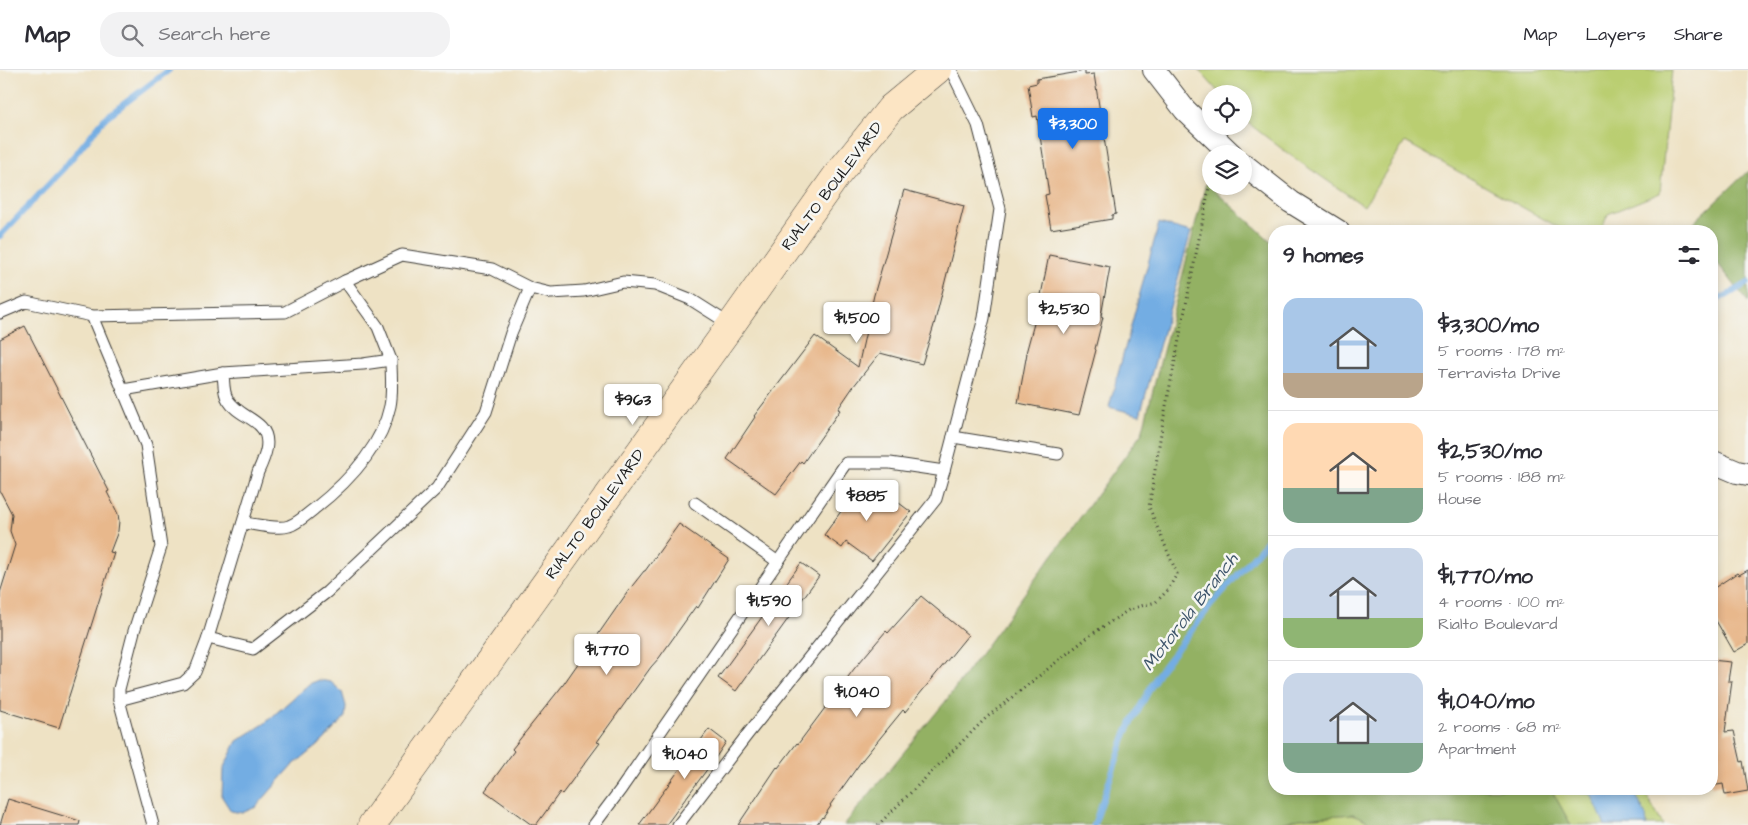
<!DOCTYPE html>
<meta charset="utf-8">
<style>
body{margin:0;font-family:"Architects Daughter",sans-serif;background:#f2f2f3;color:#2b2b33;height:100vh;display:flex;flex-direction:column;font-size:19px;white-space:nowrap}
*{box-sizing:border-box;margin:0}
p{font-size:16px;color:#7c7c81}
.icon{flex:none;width:28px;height:28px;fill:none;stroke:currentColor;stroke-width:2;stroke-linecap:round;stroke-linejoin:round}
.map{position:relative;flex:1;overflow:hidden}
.panel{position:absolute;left:1268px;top:155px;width:450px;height:570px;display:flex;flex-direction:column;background:#fff;border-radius:20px;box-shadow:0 2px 8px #0003}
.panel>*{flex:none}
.buttons{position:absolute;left:1202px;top:15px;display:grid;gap:10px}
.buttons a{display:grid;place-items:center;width:50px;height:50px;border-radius:50%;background:#fff;box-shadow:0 2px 8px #0003;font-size:25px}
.price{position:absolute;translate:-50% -42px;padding:0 11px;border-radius:5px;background:#fff;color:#222;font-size:16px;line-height:32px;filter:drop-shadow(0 1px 2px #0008)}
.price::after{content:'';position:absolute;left:50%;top:30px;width:15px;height:11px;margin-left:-8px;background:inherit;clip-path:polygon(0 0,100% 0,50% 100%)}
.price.selected{background:#1a73e8;color:#fff}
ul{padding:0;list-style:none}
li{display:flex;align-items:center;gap:15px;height:125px;padding:0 15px}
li+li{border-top:1px solid #e1e1e2}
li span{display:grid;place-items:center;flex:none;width:140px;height:100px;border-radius:15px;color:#555}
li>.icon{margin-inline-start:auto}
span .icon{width:60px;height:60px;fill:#fffc;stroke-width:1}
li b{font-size:21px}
h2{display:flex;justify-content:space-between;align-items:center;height:60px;padding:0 15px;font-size:21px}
header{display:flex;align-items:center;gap:30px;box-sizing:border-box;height:70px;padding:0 25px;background:#fff;border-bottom:1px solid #e1e1e2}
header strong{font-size:24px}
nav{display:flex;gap:28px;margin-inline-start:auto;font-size:18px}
.search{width:350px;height:45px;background:#f2f2f3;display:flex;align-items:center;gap:12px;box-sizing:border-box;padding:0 18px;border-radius:20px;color:#7c7c81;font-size:19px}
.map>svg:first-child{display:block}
.green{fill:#bace71;stroke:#6b7546}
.forest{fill:#93b163;stroke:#586640}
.water{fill:#73ade3;stroke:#486480}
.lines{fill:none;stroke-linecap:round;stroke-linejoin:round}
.stream{stroke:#73ade3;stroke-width:6}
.building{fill:#e8b88c}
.lane-casing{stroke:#3c3a35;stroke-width:13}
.street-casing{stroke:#3c3a35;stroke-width:24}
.secondary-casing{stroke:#3c3a35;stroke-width:29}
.path{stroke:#3c3a35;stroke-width:3;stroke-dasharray:1 4;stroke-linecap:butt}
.lane{stroke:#fff;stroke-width:11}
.street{stroke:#fff;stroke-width:22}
.secondary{stroke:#fce5c4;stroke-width:28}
.labels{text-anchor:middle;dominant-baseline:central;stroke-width:5;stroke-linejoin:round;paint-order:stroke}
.street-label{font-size:16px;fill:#1c1c1c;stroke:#f6f6f2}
.water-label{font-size:18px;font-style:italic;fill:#3f566c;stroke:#f6f6f2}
</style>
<header>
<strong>Map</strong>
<div class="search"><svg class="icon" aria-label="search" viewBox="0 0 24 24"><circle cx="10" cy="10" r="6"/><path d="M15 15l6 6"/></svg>Search here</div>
<nav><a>Map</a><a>Layers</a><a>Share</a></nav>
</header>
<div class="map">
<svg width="1748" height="755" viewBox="0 0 1748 755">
<rect width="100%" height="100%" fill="#f6f6f2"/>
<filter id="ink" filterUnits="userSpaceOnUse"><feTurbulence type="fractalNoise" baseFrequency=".02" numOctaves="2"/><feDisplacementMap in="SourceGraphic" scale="10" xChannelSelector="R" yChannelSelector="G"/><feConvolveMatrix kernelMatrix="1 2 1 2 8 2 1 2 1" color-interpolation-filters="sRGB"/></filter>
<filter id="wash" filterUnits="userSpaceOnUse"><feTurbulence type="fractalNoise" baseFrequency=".0096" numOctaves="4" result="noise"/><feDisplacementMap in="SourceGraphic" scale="20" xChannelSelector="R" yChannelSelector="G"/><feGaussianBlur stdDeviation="1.12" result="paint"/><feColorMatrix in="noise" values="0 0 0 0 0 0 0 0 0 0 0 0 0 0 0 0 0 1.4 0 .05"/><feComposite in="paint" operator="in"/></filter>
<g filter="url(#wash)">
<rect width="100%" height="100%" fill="#eee2c4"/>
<g class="green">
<polygon points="1199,0 1672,0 1660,123 1608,144 1601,161 1565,161 1405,72 1364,136 1290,85 1244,50 1244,24 1220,24"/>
<polygon points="1551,719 1643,719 1663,755 1571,755"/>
<polygon points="1353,744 1366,750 1369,755 1273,755 1300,748"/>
</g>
<g class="forest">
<polygon points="1748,101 1748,232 1711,185 1711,161 1693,161 1689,157"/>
<polygon points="1206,113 1274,174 1274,719 1551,719 1571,755 1369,755 1366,750 1353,744 1300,748 1273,755 844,755 945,632 1142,363"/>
</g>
<g class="water">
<polygon points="1159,153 1191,162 1140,345 1109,337"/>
<polygon points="319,610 331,612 342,622 346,636 345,647 323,671 292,696 256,737 242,743 231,741 222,727 223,699 237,671 264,654 309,614"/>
<polygon points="1577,719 1633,719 1646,746 1647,755 1605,755 1591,724 1579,723"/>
</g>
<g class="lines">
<g class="stream">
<polyline points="0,166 63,99 105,48 169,0"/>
<polyline points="1711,229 1726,226 1748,213"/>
<polyline points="1094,755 1126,663 1159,602 1212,534 1274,463"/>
</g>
</g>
<g id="blocks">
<g class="building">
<polygon points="1085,1 1085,5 1094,4 1116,144 1112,145 1112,149 1051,159 1045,125 1049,124 1042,79 1037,46 1033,47 1028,15 1037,13 1037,9"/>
<polygon points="904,120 964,136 934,255 922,294 880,283 853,317 838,339 840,340 803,393 801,391 776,424 727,389 755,347 754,346 815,266 858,297 874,225"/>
<polygon points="1049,185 1110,197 1101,246 1103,247 1095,279 1096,280 1079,345 1018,333 1027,283 1026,283 1039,235"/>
<polygon points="25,256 109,421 107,422 118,444 119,451 118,461 110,482 114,483 59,658 0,640 0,523 15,475 10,461 12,444 0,421 0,269"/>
<polygon points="862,412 892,434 895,430 911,442 872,491 846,472 842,478 824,465"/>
<polygon points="679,454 729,489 698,538 696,536 659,588 651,597 597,672 600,673 562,724 560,722 536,755 532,755 485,721 514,681 512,679 563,615 629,520 644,501 645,501"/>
<polygon points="801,493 819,506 736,621 718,608"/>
<polygon points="1748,500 1748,574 1734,582 1711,542 1711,520 1737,503 1739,505"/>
<polygon points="921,526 968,565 905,642 903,640 863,689 830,735 831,736 823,748 822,747 816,755 738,755 777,697 778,698 797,673 798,674 854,599 886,561 888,563"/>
<polygon points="1711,590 1731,592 1728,611 1732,611 1725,662 1734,661 1741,692 1743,691 1748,721 1725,725 1723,714 1711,716"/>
<polygon points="709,659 726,672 714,690 666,755 639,755"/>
<polygon points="8,729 80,751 79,755 0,755"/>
</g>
</g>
</g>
<g filter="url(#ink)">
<use href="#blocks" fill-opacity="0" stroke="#3c3a35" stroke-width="1"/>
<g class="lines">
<g class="lane-casing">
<g id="lane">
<polyline points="0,243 26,232 92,246 285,242 345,211 402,185 492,199 530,218 551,223 584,221 623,212 655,215 690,229 731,255"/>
<polyline points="92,246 146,375 161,477 134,561 119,619 119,630 183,613 195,602 208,568 253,579 327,522 437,418 486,342 511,263 530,218"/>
<polyline points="123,320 223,303"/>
<polyline points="953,367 1058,384"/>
<polyline points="695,433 778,492"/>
<path d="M243 453C255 454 278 460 289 456 298 453 306 445 314 439 347 413 381 379 390 336 393 322 391 304 391 290"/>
<path d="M208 568 258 402C264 389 273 370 261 357 252 347 236 343 228 330 223 323 224 311 223 303L363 294 391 290 378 257 345 211"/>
<polyline points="119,630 153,755"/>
<polyline points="594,755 621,719 846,393 890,393 944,401 984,248 1000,139 978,55 951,0"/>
<polyline points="678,755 747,665 936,429 944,401"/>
</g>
</g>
<g class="street-casing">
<g id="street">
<polyline points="1154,0 1185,40 1231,84"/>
<polyline points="1244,95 1291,132 1338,161"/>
<polyline points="1711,391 1737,402 1748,404"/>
</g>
</g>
<g class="secondary-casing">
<polyline id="secondary" points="372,755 731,255 837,105 891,38 937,0"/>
</g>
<polyline class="path" points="878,755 986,648 1092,564 1130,539 1156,532 1168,520 1177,504 1149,437 1163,351 1211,108"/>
<use href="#lane" class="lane"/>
<use href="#street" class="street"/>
<use href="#secondary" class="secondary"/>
</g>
</g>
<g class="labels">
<g class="street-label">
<text transform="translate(832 116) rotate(-53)">RIALTO BOULEVARD</text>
<text transform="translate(595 444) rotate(-54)">RIALTO BOULEVARD</text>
</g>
<g class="water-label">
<text transform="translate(1190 542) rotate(-52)">Motorola Branch</text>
</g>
</g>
</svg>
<div class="buttons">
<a><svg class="icon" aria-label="locate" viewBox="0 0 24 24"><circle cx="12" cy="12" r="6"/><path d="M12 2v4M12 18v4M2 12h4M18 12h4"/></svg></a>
<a><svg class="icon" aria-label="layers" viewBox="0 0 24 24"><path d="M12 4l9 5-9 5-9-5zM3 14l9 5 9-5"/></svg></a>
</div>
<b class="price selected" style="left:1073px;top:80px">$3,300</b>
<b class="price" style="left:1064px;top:265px">$2,530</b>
<b class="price" style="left:857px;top:274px">$1,500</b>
<b class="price" style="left:633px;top:356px">$963</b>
<b class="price" style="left:867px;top:452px">$885</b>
<b class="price" style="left:769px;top:557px">$1,590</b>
<b class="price" style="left:607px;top:606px">$1,770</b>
<b class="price" style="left:857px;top:648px">$1,040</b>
<b class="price" style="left:685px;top:710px">$1,040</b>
<section class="panel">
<h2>9 homes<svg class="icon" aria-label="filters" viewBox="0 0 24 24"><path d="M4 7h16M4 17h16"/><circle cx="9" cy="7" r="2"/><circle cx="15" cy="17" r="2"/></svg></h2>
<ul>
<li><span style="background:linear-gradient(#a9c7e8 75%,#b9a48a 0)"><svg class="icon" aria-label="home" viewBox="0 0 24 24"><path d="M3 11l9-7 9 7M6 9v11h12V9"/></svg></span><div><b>$3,300/mo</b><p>5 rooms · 178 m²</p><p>Terravista Drive</p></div></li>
<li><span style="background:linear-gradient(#ffd9b3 65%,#7fa58c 0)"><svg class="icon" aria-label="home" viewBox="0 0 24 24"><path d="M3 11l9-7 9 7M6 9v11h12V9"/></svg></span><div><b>$2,530/mo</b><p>5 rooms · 188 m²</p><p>House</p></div></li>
<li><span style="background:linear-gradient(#c9d6e8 70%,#8fb573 0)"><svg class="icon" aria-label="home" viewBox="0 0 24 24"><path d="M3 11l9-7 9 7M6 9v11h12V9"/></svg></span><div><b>$1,770/mo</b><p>4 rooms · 100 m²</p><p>Rialto Boulevard</p></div></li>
<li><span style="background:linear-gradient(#c9d6e8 70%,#7fa58c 0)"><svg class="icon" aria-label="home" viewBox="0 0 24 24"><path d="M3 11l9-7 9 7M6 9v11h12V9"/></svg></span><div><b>$1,040/mo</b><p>2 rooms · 68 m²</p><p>Apartment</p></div></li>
</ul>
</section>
</div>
